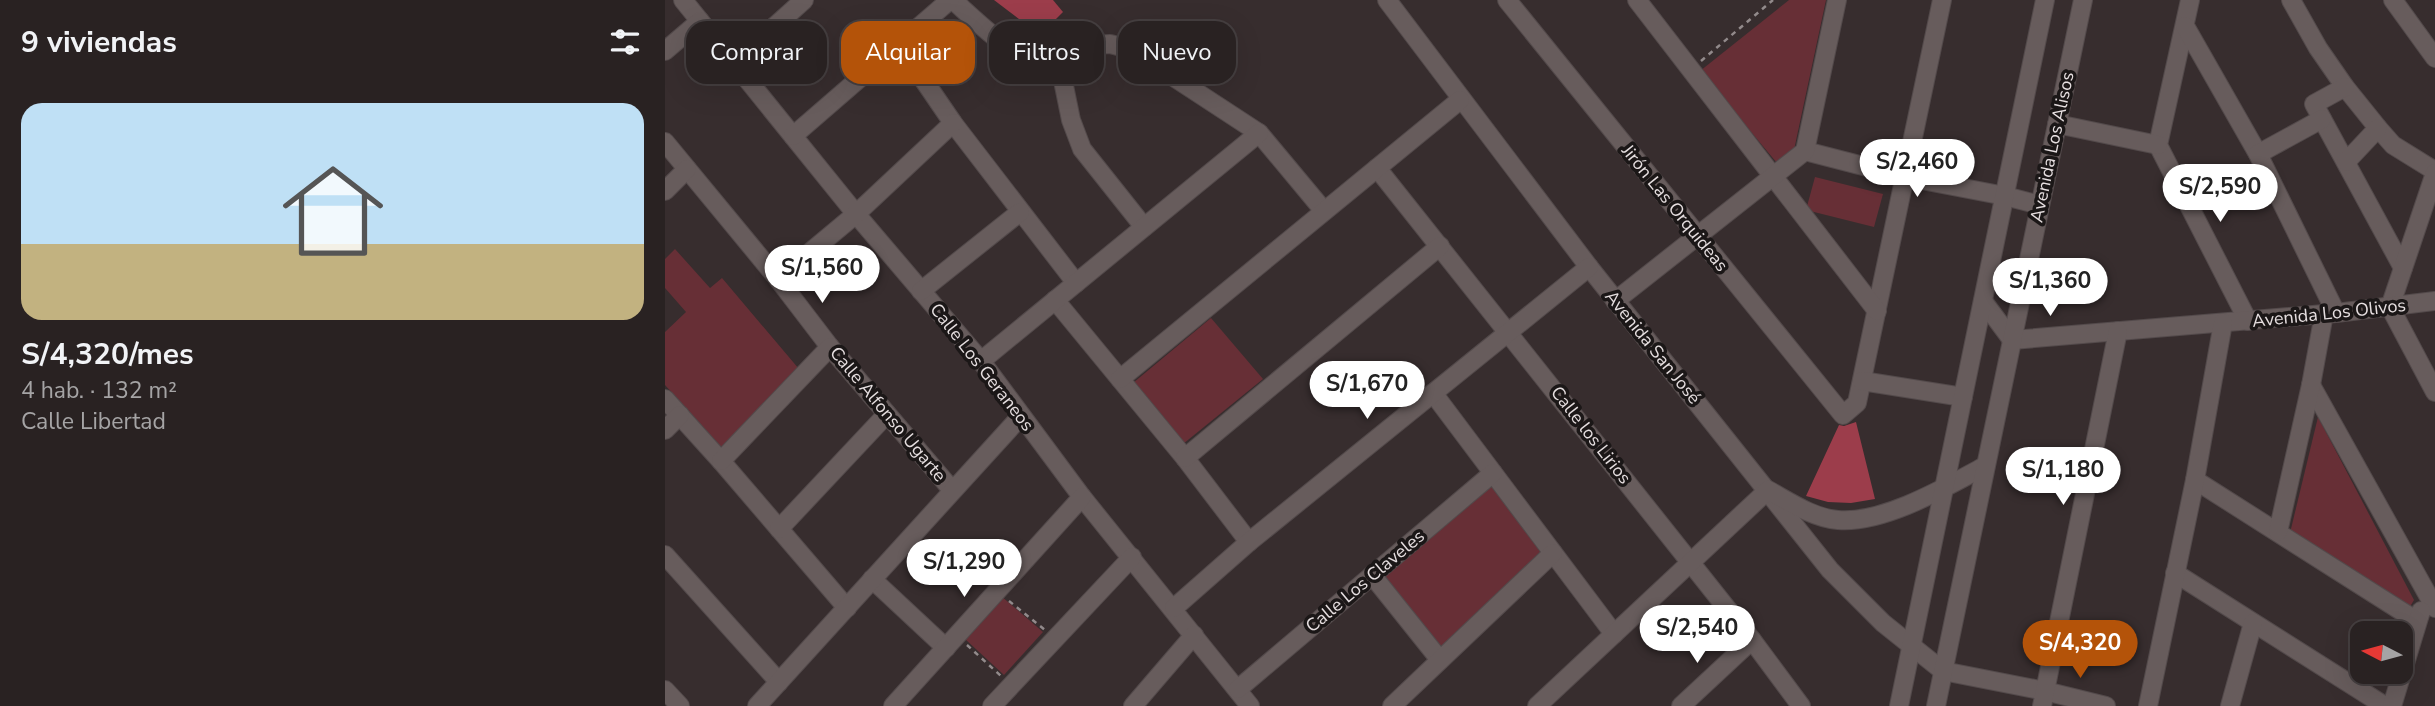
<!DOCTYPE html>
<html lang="es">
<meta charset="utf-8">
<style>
body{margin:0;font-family:"Nunito Sans",sans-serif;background:#312a2a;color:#f1f3f6;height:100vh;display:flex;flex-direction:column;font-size:26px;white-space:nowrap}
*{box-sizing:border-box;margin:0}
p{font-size:23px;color:#a5a4a5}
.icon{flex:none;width:38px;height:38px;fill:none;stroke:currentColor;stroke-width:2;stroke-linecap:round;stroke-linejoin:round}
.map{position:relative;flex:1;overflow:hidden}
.drawer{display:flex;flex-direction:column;background:#292222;width:665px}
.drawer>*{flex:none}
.guide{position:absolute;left:21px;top:21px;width:665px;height:63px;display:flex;gap:14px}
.needle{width:46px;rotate:276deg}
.fabs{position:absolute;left:1685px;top:621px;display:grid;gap:14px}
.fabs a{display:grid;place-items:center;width:63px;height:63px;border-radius:14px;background:#292222;box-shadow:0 7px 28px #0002,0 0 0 2px #453f40;font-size:35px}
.price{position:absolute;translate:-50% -60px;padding:0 16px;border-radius:24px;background:#fff;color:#222;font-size:23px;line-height:46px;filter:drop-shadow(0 2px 4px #0008)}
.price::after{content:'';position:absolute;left:50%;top:42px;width:21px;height:16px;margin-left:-10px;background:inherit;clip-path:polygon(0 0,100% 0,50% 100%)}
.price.active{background:#b45309;color:#fff}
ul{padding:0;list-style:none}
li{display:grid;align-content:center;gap:14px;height:371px;padding:0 21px}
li+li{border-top:2px solid #453f40}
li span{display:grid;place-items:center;height:217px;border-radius:21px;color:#555}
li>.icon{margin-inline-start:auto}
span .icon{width:126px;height:126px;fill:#fffc;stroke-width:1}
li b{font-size:30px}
h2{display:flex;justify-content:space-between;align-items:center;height:84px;padding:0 21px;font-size:30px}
.tag{padding:0 24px;border-radius:21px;background:#292222;box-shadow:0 7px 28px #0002,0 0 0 2px #453f40;font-size:24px;line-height:63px}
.tag.active{background:#b45309;color:#fff}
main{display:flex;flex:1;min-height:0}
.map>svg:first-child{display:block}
.green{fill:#672f36}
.building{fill:#9c3d4b}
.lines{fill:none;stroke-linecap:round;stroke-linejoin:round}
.minor-casing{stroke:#534a4b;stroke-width:20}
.path{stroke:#928a8b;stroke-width:2.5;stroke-dasharray:5 5;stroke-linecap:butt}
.minor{stroke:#675c5c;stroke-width:18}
.labels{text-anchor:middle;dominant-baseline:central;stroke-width:7;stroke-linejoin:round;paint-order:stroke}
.street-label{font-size:18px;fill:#e6dfe0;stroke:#1b1717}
</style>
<main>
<section class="drawer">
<h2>9 viviendas<svg class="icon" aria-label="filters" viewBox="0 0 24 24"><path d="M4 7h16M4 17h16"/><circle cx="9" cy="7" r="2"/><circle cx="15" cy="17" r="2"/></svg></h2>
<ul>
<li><span style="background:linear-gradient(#bfe0f5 65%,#c2b280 0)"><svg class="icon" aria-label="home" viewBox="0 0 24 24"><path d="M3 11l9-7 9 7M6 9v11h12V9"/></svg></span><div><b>S/4,320/mes</b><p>4 hab. · 132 m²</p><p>Calle Libertad</p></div></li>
</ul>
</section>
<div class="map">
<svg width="1770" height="706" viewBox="0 0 1770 706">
<rect width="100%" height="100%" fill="#372d2e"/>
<g class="green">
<polygon points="1124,0 1161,0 1129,150 1112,163 1035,71"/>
<polygon points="1150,177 1218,194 1209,227 1141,210"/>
<polygon points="10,249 45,288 57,278 134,369 57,448 0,385 0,332 21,312 0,288 0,259"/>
<polygon points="546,318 598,379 518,444 468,383"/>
<polygon points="1653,417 1749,600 1743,610 1625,533"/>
<polygon points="827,481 880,553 768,656 707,582"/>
<polygon points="336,596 378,632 339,675 300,639"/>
</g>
<g class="building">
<polygon points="329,0 388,0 398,12 375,35"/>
<polygon points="1191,422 1210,499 1186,503 1163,502 1141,496 1174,425 1179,426"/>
</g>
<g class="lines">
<g class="minor-casing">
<g id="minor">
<polyline points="18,0 191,214 316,361 417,497 585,706"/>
<path d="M288 0C321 30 351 61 396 71L431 45 445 44 461 48 484 61 594 133 659 211"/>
<polyline points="722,0 924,267 1165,570 1218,623 1278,671 1380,691 1441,706"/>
<polyline points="842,0 1178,415 1192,403 1277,0"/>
<polyline points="972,0 1212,311"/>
<polyline points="1525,0 1493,145 1583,321"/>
<polyline points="1626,0 1653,48 1680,87 1713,128 1728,145 1770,171"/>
<polyline points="1728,0 1770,58"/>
<polyline points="1520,26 1593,154 1671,313"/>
<polyline points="234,44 288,123 411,283"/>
<polyline points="0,51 35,21"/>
<polyline points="69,63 139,0"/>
<polyline points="396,71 406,120 417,149 479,227"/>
<polyline points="1680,87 1649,104 1738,268"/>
<polyline points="1392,124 1493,145"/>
<polyline points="128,136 285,0"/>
<polyline points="0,142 113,279 165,347 287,490"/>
<polyline points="1140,151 1241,177 1340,196 1375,205"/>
<polyline points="1593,154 1657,119"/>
<polyline points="1681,162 1713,128"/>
<polyline points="712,168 1087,640 1136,706"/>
<polyline points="1770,173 1725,307 1770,392"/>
<polyline points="0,191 22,169"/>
<polyline points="113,279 191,214 288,123"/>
<polyline points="256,291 355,212"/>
<polyline points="390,300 520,458 584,542"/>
<polyline points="950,301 1140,151 1172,0"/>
<polyline points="1318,301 1347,340 1671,313 1770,301"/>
<polyline points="316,361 594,133"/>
<polyline points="455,379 795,100"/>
<polyline points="1197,381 1298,397"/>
<polyline points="1646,385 1770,608"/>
<polyline points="768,393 949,634"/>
<polyline points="0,399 56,461 182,608"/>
<polyline points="0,430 15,415"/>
<polyline points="520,458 775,246"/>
<polyline points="56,461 165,347"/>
<polyline points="1530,480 1752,621"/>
<polyline points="114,529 222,414"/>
<polyline points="1613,532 1646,385 1659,314"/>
<polyline points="0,555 114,682"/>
<polyline points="1510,573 1720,706"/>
<polyline points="707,575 775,660"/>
<polyline points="207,579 281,648"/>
<polyline points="509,608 584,542 924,267"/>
<polyline points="573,689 828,473"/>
<polyline points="0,690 15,706"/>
<polyline points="92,706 356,416"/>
<polyline points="228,706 417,497"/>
<polyline points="327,706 467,557"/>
<polyline points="468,706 529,635"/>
<polyline points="727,706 888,553"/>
<path d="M872 706 1103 490C1125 502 1148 518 1173 520 1218 524 1281 487 1320 466"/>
<polyline points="1016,706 1087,640"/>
<polyline points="1234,706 1380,0"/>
<polyline points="1271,706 1418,0"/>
<polyline points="1377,706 1453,331"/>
<polyline points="1483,706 1530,480 1558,323"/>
<polyline points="1565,706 1588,623"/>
<polyline points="1727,706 1756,611"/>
</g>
</g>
<g class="path">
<polyline points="1036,61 1108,0"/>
<polyline points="344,601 380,630"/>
<polyline points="302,645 336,676"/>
</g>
<use href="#minor" class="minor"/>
</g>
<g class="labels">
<g class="street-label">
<text transform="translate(1387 147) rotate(-78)">Avenida Los Alisos</text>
<text transform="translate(1010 208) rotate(51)">Jirón Las Orquideas</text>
<text transform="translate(1664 313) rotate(-6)">Avenida Los Olivos</text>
<text transform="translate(988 347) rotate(51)">Avenida San José</text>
<text transform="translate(317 367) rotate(52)">Calle Los Geraneos</text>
<text transform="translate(223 414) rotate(50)">Calle Alfonso Ugarte</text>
<text transform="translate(926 435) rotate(52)">Calle los Lirios</text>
<text transform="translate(700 581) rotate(-40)">Calle Los Claveles</text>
</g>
</g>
</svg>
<div class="fabs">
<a><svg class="needle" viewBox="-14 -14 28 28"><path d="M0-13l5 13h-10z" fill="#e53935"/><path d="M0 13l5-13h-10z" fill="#a5a4a5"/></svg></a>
</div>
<b class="price" style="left:1252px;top:199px">S/2,460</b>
<b class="price" style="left:1555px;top:224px">S/2,590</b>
<b class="price" style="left:157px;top:305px">S/1,560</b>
<b class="price" style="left:1385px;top:318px">S/1,360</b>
<b class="price" style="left:702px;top:421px">S/1,670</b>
<b class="price" style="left:1398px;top:507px">S/1,180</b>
<b class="price" style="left:299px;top:599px">S/1,290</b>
<b class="price" style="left:1032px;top:665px">S/2,540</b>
<b class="price active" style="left:1415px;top:680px">S/4,320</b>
<div class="guide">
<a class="tag">Comprar</a>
<a class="tag active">Alquilar</a>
<a class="tag">Filtros</a>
<a class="tag">Nuevo</a>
</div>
</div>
</main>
